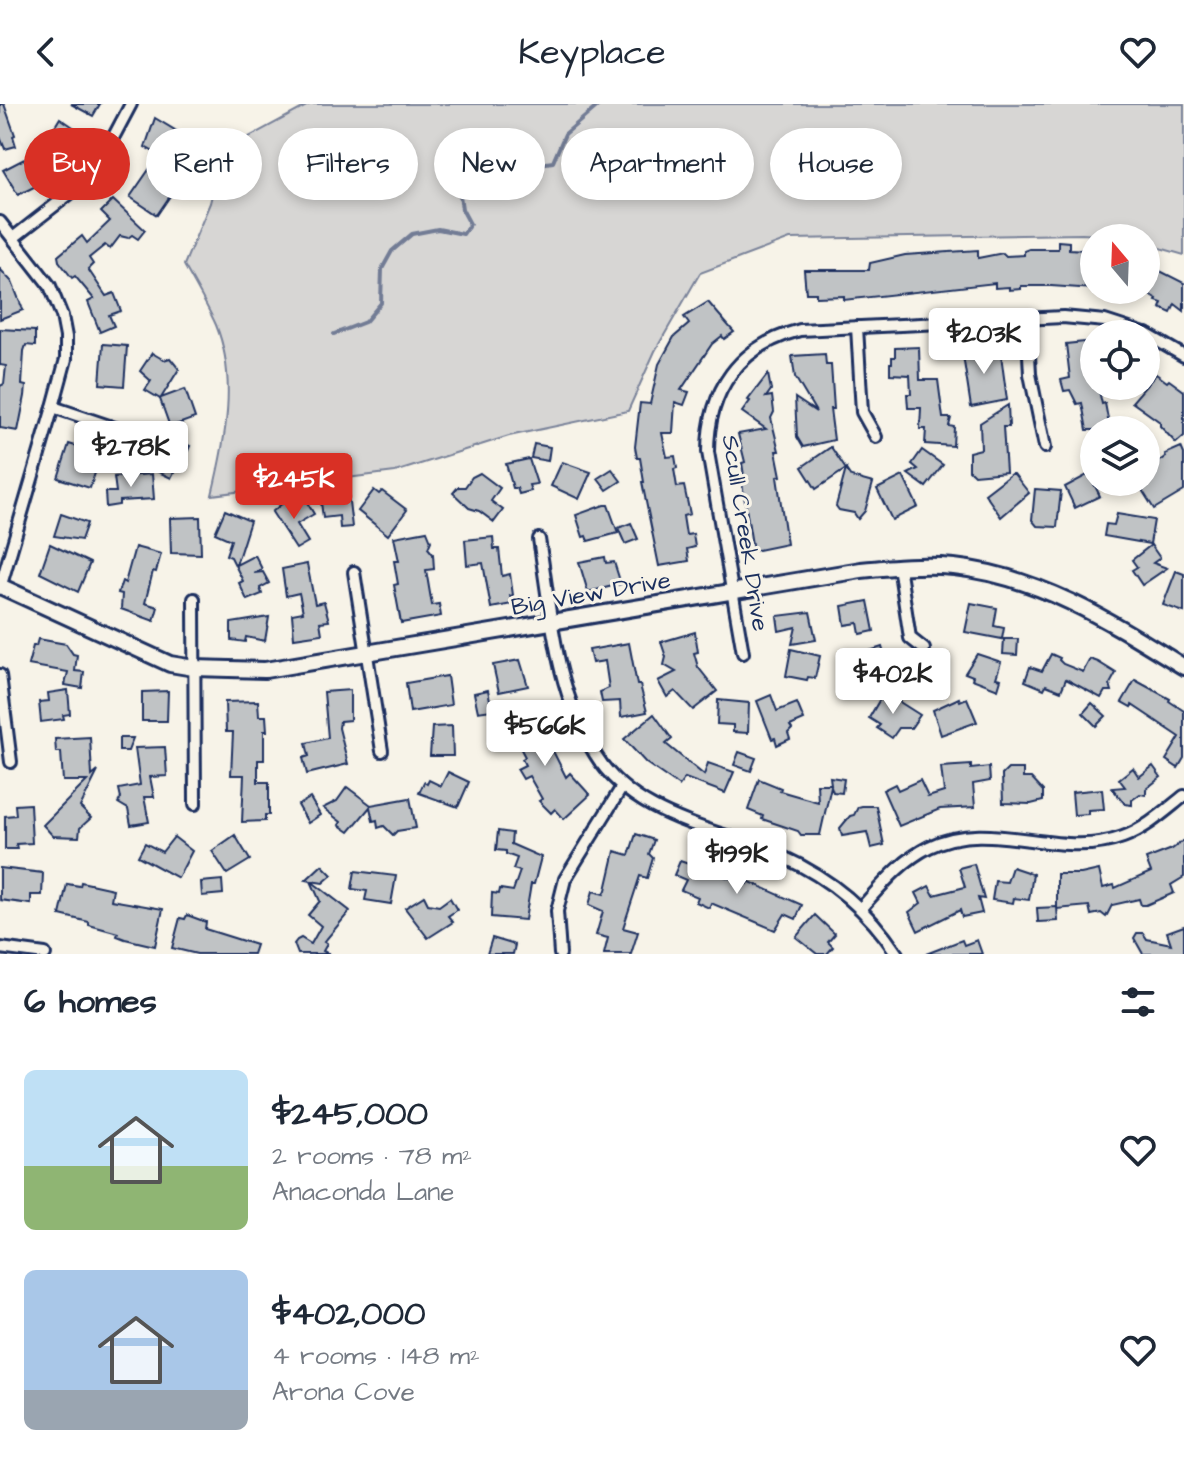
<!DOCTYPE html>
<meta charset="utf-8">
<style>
body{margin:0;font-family:"Architects Daughter",sans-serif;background:#f2f2f3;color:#1f2937;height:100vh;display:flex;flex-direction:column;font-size:30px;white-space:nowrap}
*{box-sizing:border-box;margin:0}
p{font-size:26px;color:#747a83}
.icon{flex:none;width:44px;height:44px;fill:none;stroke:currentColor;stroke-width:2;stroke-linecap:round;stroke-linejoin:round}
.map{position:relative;height:850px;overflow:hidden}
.panel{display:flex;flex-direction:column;background:#fff;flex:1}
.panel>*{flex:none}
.guide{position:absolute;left:24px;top:24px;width:1136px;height:72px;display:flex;gap:16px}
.needle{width:52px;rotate:341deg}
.controls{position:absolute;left:1080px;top:120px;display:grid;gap:16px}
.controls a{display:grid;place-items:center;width:80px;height:80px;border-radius:50%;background:#fff;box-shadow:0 4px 12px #0003;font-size:40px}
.price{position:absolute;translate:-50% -68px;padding:0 18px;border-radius:8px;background:#fff;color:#222;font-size:26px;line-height:52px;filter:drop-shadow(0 2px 4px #0008)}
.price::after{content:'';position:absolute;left:50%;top:48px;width:24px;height:18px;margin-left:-12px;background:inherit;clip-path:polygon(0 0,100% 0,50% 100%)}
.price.selected{background:#d93025;color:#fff}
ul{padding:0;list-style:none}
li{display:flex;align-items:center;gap:24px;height:200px;padding:0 24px}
li span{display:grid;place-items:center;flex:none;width:224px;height:160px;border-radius:12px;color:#555}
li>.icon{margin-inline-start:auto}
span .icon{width:96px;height:96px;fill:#fffc;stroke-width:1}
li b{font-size:34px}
h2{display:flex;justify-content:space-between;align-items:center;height:96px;padding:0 24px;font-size:34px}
.chip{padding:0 28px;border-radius:36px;background:#fff;box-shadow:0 4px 12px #0003;font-size:28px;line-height:72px}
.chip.selected{background:#d93025;color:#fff}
header{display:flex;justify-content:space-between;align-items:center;height:104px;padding:0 24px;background:#fff;font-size:36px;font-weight:600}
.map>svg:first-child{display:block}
.green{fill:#d7d6d4;stroke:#798299;stroke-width:2}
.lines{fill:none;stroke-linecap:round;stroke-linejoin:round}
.stream{stroke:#727c95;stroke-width:4}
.building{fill:#c0c3c5;stroke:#1b2f5e;stroke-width:2}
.street-casing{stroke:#1b2f5e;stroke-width:16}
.secondary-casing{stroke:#1b2f5e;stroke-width:20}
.street{stroke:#f7f3e8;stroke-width:10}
.secondary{stroke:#f7f3e8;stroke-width:14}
.labels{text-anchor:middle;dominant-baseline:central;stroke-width:6;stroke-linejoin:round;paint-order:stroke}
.street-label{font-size:24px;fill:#1b2f5e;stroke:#f7f3e8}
</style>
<header><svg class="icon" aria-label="back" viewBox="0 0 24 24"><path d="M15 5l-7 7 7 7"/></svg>Keyplace<svg class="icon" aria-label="heart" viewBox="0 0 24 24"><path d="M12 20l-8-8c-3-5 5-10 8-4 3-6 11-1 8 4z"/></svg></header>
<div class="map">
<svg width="1184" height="850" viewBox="0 0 1184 850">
<rect width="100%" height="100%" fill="#f7f3e8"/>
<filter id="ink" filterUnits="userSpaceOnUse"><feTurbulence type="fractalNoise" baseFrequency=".0125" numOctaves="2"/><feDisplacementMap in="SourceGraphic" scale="16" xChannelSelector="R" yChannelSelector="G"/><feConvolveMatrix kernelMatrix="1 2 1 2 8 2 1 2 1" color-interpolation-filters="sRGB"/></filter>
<g filter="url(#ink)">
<path class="green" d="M310 0H1184V151L1146 140V134L1082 130 790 135 700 169 655 247 628 307 509 332 395 368 212 391C225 337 238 275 216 221 207 201 195 181 184 161L210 99 223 47Z"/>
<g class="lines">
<polyline class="stream" points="334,230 365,218 381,199 382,165 392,147 412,130 438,125 463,130 470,120 462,105 460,91 472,85 491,84 512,64 553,58 565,30 600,0"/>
</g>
<g class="building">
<polygon points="0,0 4,0 15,31 13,32 16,42 5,45 0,33"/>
<polygon points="71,0 100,0 93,12"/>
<polygon points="60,14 82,29 64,52 50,43 64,36 61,28 49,32"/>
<polygon points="155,14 178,28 157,70 174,80 169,87 172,89 157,111 130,93 159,51 145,43"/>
<polygon points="32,51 38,62 33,64 40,80 18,91 3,66"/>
<polygon points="113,96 145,126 138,135 132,131 128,134 120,132 110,145 105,141 89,154 93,160 88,165 106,192 114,189 121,207 109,211 114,222 100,228 88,198 94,195 75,172 72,174 59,157 58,152 82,132 87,139 110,117 101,108"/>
<polygon points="1058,137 1069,138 1069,145 1085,146 1085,152 1094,153 1094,185 1051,182 1021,182 1021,185 1009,186 1009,183 995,184 995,179 844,196 844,192 816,193 816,189 806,189 804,166 869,166 870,159 905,151 978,146 978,154 1003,149 1006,152 1024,151 1024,147 1029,145 1058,145"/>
<polygon points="1146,152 1157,155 1154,164 1184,179 1184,207 1175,200 1171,209 1160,204 1162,199 1156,197 1157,195 1146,189"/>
<polygon points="0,165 12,178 23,206 0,215"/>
<polygon points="708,198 734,228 724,235 722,232 712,240 681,286 689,288 684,301 675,298 673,329 662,329 667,353 675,352 677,364 674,365 677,383 684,382 690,410 683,412 686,431 693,430 695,443 687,445 689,457 659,462 642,378 644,378 640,354 637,354 635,343 640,299 650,300 659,260 674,233 689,220 684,213"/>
<polygon points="0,225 35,227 35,242 26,241 24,247 22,281 26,282 25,292 18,327 0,324 0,282 4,280 6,262 0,261"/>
<polygon points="1094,237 1094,282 1098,282 1102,300 1105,299 1110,326 1087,326 1082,299 1077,300 1070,286 1064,287 1061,276 1070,274 1066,240"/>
<polygon points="103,240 127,242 124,282 100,280"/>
<polygon points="995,241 996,252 1001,251 1007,296 971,303 962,245"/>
<polygon points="919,243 920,276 938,276 943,314 951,314 949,322 954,323 953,342 925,340 926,325 920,325 921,304 908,304 907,290 911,290 910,271 890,270 890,259 892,259 892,253 895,253 895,244"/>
<polygon points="152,249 164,256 170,254 179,265 161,294 185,285 195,314 170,323 160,295 145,286 151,277 140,267"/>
<polygon points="825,250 826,261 831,261 834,305 830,305 834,336 803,343 797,333 795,294 816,308 795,273 792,252"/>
<polygon points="768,270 771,286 766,293 772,292 774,308 771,314 779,347 776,347 781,372 777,373 787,440 753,447 741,373 744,372 742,359 745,358 738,330 766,325 742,308 750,297 748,296"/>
<polygon points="1156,270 1167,278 1169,276 1184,287 1184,332 1176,339 1160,322 1160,318 1132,298"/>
<polygon points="1008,301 1009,323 1003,323 1006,368 974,371 969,366 969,348 981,345 980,319"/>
<polygon points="167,331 190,342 186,351 183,350 171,374 152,365 157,355 154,354"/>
<polygon points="69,340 82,344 78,355 97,363 90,384 58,374"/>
<polygon points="534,340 550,343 548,357 531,354"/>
<polygon points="831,343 851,373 873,379 865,407 858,415 854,409 839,406 836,402 846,365 816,385 802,363"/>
<polygon points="1181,343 1184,350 1184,387 1154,405 1137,378 1146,378 1146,366 1166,353 1165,350"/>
<polygon points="922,346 943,361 926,383 908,370 918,365 912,360"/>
<polygon points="529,355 537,380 529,381 531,387 519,390 517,384 513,384 506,360"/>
<polygon points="562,358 591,368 579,395 551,382"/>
<polygon points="612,365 621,377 607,386 598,374"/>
<polygon points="480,369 500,384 491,397 503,406 494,418 479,407 469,404 453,389 458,383 465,383 472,373"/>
<polygon points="152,370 154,395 119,397 119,401 106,403 105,388 116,388 114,373"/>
<polygon points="1011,370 1014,370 1029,389 1001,413 985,390"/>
<polygon points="1089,370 1100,392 1075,404 1065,383"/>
<polygon points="903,372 918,403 892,416 877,385"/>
<polygon points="1035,385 1061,387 1057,423 1037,422 1032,416"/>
<polygon points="374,386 379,390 382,387 407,406 388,431 358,407"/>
<polygon points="348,389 352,423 340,424 339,412 323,414 320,390"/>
<polygon points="305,395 314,410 297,420 308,438 296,445 272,408 284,398 293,402"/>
<polygon points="604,401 608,401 618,429 588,437 586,432 583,433 576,411"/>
<polygon points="225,406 250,417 236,461 255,451 262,465 254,469 263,468 269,479 260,484 262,490 247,496 239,479 243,477 231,453 226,451 231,436 215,429"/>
<polygon points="61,410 87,419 81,436 54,432"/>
<polygon points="1117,410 1154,416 1150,440 1104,432 1106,420 1114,421"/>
<polygon points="200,413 201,450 171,449 170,414"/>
<polygon points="631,419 638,435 625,440 618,424"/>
<polygon points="427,427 431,437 428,444 433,450 434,465 426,466 432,501 439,500 441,512 401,519 394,481 398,480 394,457 399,457 394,433"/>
<polygon points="493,433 494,445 499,445 502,472 510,470 513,491 510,492 512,500 491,504 483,459 467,461 465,436"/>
<polygon points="50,440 90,459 78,488 40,469"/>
<polygon points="1151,441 1160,454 1153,459 1167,464 1142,481 1132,466 1137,463 1132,456"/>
<polygon points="135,443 161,450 156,468 153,467 145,499 158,503 154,517 121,505 122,490 118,489 122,477 125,479"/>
<polygon points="605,453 606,459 614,458 621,480 588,488 579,458"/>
<polygon points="307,460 315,500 324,498 329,517 320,518 322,530 294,534 292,510 303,508 299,489 286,492 282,465"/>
<polygon points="1176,467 1184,470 1184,508 1163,501"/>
<polygon points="868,497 874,527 860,530 858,519 845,521 842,502"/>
<polygon points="971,499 997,504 994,522 1004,524 1002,535 965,528"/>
<polygon points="810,508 816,536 792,540 796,523 779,527 777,512"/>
<polygon points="269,513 265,537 246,533 245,538 231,536 231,519"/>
<polygon points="695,528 698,548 694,549 698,563 717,587 693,606 675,587 667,593 658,577 676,568 664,561 666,553 661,538"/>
<polygon points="38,535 66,540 73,550 77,551 75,567 84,568 82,584 65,581 68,568 28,561 33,542 36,542"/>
<polygon points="1004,535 1018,535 1017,551 1003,550"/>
<polygon points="629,539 637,581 640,581 647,608 621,613 620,597 602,598 600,588 609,584 605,557 592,559 589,546"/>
<polygon points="882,543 886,556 874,560 879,580 852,589 841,556"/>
<polygon points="791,545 820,552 815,574 808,573 807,576 786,572"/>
<polygon points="977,550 1001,558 996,574 1001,575 998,585 972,575 973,572 965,569"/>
<polygon points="1051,550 1060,554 1059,556 1063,560 1083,568 1090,555 1098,558 1116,569 1110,580 1112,587 1105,587 1101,594 1066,575 1061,587 1046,581 1044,585 1025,577 1030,563 1042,567"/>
<polygon points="520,556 528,582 499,588 493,561"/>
<polygon points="447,572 451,601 410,608 406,579"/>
<polygon points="1135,576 1170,595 1169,597 1184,607 1184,654 1178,664 1166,656 1180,633 1132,601 1131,603 1122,598"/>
<polygon points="68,586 70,610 63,611 64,615 41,618 39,598 49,597 48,589"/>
<polygon points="350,586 350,616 340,617 339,624 348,660 307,670 303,654 309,652 306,639 328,634 324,588"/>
<polygon points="488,586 492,606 478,608 474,589"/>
<polygon points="168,587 167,617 142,617 142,588"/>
<polygon points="884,588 920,611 911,624 899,624 892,634 877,624 880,621 869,614"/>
<polygon points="771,591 777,607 797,599 804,616 790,622 792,625 788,629 790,635 777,641 775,634 772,635 757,597"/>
<polygon points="959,594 960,597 967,594 977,618 941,631 933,606"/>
<polygon points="718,596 749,599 748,629 733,628 733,621 717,620"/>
<polygon points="258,597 259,612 266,612 267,627 264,627 264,656 258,656 258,678 269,678 269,711 265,711 265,717 242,718 244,671 231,671 233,628 226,628 225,598"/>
<polygon points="1092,599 1106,612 1096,622 1083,609"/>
<polygon points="530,605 546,643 550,641 566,673 570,669 590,691 564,715 555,705 551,709 539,697 542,695 529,672 523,675 517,665 525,661 522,655 525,653 505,615"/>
<polygon points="654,610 672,635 666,640 704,671 708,659 734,668 725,689 685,674 679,682 646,659 624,635"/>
<polygon points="452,622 453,652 430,652 432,623"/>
<polygon points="90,633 92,672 98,667 80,703 91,714 80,724 79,733 53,732 43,721 87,677 63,677 61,648 56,648 55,635"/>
<polygon points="119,634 133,634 128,647 119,647"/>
<polygon points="165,643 167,672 150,673 154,693 144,693 149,718 131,721 128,705 118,699 121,694 119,685 140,681 135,644"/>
<polygon points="739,648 756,654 751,667 734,661"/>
<polygon points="971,661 971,665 989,663 990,677 973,680 975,703 940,705 899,722 883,686 895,680 898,686 920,676 928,693 944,688 941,663"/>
<polygon points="1153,662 1161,673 1146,685 1146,691 1140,690 1132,696 1132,701 1125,700 1112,684 1125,683 1119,675 1133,664 1139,673"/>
<polygon points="1008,665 1023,665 1023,674 1031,674 1043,687 1043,697 1031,700 1003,699 1002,671"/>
<polygon points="448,668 469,678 458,703 419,689 424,678 427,680 429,676 441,682"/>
<polygon points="830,673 844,675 842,689 833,688 831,682 820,731 801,731 798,727 762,715 763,712 748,706 759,675 781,684 780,687 818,698 817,680 831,680"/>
<polygon points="347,683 371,701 410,694 416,724 397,727 393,731 384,722 378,724 377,716 373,717 370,703 349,728 339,721 341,718 323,704 337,697"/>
<polygon points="1102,685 1104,705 1088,706 1088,710 1074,711 1072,688"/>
<polygon points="310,694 320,711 308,719 298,701"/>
<polygon points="30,700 32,739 16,740 17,745 5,745 5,712 16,711 15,701"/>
<polygon points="862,702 876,702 884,741 871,744 867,728 842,732 840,724 850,712 854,711 858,703"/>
<polygon points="498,727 512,729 511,740 541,753 534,780 531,780 525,816 491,813 492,789 499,790 500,785 513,787 520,767 513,765 517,754 506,750 506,747 496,746"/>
<polygon points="636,730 654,736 649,750 653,754 647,774 640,772 623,824 638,828 631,850 604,850 608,834 596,831 603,807 589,801 593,787 604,790 606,786 615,747 629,751"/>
<polygon points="235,731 250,756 227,770 212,747"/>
<polygon points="174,733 192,747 178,774 138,752 145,739 162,748"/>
<polygon points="1184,736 1184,773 1171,781 1174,789 1146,801 1141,801 1139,795 1112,801 1106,813 1101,809 1091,811 1089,802 1057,805 1057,770 1081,770 1099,766 1103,784 1114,781 1115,784 1151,768 1146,755 1172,745"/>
<polygon points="680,757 747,780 748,777 802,801 796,815 785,810 775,826 711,799 709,804 696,798 698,793 681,786 686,776 674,771"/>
<polygon points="974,760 984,795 978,794 982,809 962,813 960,806 918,827 909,808 921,799 916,789 929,782 934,791 965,783 959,764"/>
<polygon points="322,761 332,771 323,779 311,777 350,807 324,838 327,840 323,847 329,850 298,850 294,840 297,836 301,834 311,840 321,822 308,811 320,797 311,777 306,776"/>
<polygon points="1012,763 1033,770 1029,796 1014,794 1013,799 992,796 995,777 1007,778"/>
<polygon points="0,764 43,769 42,791 31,791 31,800 0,796"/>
<polygon points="355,767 396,772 391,800 365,796 367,787 352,785"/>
<polygon points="222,776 223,790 202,792 201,778"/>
<polygon points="81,778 113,785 111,796 163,805 155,842 125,835 117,832 118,829 89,821 89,818 60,811 67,780 80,782"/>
<polygon points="424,792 428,800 439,802 450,794 457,806 448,812 453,818 428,834 405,804"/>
<polygon points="1057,803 1058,817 1038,818 1037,804"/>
<polygon points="187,811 206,818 205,825 256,841 253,850 197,850 172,844 180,814 185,815"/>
<polygon points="815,811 835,830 828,838 833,843 827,850 817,850 796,833"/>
<polygon points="1184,822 1184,850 1143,850 1134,834 1137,829 1143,829 1147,835 1171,840 1167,828"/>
<polygon points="492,834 515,841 513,850 487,850"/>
<polygon points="962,836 964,841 977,836 982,850 926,850"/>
</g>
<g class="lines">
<g class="street-casing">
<g id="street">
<polyline points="0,118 50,182 62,212 66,233 66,255 53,303 0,484"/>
<polyline points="13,134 77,84 97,64 131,0"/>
<polyline points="1027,214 1030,270 1045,343"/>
<polyline points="857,223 862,308 876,333"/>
<polyline points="1146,230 1184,252"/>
<polyline points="53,303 124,327"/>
<path d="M539 435C551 509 555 585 595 650 635 716 719 724 783 753 830 774 869 807 897 850"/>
<polyline points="899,462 910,534 924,545"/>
<polyline points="354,468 382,647"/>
<polyline points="194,495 195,700"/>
<path d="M743 549 708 348C708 286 739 242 800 226L1063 213 1105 217 1145 230"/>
<polyline points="0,571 11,658"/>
<path d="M861 804C882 781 901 757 929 743 992 712 1059 757 1123 733 1147 724 1165 707 1184 692"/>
<polyline points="0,844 45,850"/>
<polyline points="560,850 557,807 565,775 622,683"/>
</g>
</g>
<g class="secondary-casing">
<path id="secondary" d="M0 482 170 560 194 564 265 566 861 466C892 463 923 460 954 463 1040 472 1113 519 1184 563"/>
</g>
<use href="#street" class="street"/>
<use href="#secondary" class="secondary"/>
</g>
</g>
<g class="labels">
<g class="street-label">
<text transform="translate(745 429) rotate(81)">Scull Creek Drive</text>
<text transform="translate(591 490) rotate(-10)">Big View Drive</text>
</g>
</g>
</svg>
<div class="controls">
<a><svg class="needle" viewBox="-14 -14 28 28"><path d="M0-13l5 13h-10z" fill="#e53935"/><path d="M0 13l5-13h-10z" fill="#747a83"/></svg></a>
<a><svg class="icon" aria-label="locate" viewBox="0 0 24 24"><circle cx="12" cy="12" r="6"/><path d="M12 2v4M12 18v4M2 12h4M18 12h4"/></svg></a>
<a><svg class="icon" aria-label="layers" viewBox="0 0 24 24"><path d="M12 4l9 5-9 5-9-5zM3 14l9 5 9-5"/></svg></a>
</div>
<b class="price" style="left:984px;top:272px">$203K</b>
<b class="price" style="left:131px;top:385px">$278K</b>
<b class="price selected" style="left:294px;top:417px">$245K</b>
<b class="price" style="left:893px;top:612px">$402K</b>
<b class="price" style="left:545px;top:664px">$566K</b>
<b class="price" style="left:737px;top:792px">$199K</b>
<div class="guide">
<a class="chip selected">Buy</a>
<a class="chip">Rent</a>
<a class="chip">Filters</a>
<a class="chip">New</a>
<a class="chip">Apartment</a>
<a class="chip">House</a>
</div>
</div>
<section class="panel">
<h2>6 homes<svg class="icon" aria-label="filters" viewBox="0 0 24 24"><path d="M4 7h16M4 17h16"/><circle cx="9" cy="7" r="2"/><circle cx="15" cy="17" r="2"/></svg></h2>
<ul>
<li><span style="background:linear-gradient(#bfe0f5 60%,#8fb573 0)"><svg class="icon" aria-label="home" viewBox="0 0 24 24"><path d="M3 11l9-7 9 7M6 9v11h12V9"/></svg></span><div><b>$245,000</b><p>2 rooms · 78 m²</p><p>Anaconda Lane</p></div><svg class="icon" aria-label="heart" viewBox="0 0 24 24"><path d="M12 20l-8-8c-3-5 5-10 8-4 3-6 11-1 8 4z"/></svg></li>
<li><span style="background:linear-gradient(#a9c7e8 75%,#9aa5b1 0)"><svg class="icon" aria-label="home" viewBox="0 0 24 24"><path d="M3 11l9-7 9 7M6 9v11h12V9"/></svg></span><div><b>$402,000</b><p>4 rooms · 148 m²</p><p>Arona Cove</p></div><svg class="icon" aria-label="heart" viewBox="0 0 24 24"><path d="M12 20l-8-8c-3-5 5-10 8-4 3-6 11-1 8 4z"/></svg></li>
</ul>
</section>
